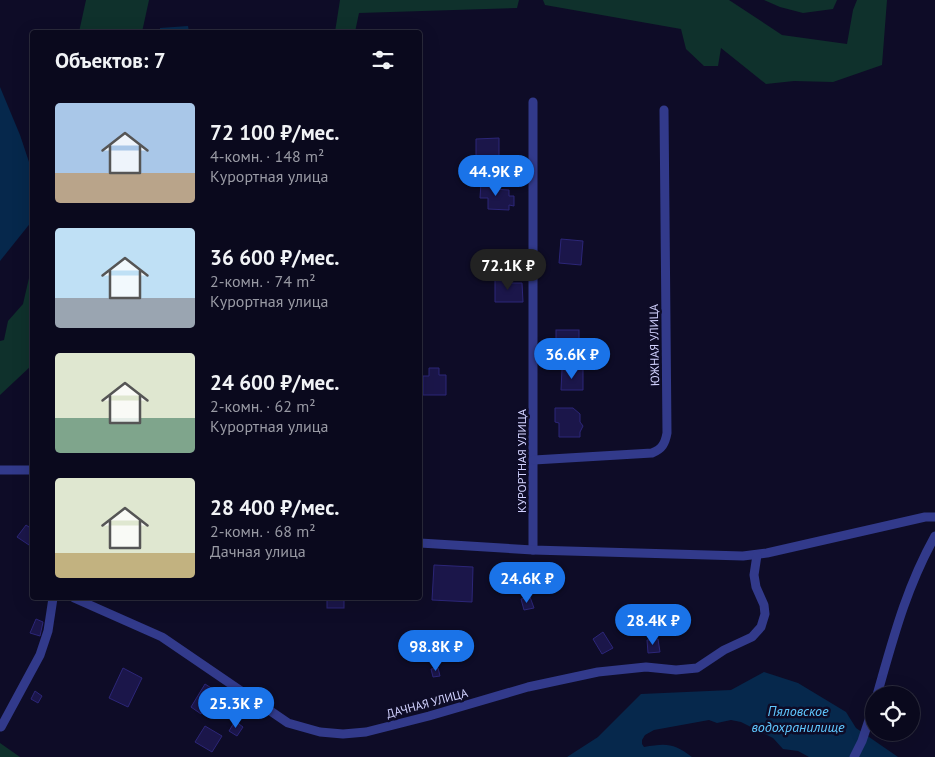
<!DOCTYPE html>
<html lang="ru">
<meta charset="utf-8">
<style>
body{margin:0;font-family:"PT Sans",sans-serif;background:#18172a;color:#f1f3f6;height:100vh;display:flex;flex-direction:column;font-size:19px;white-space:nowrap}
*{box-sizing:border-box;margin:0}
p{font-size:16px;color:#999aa4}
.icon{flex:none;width:28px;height:28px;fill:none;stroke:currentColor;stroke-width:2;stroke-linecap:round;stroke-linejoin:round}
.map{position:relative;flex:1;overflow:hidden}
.details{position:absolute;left:30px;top:30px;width:392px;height:570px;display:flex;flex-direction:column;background:#0a091d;border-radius:5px;box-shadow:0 5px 20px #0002,0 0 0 1px #2a2a3b}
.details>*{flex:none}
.fabs{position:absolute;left:865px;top:686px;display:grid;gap:10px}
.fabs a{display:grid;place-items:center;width:55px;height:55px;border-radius:50%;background:#0a091d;box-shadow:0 5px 20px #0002,0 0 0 1px #2a2a3b;font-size:25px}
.price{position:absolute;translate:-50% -42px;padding:0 11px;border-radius:18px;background:#1a73e8;color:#fff;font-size:16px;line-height:32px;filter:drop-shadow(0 1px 2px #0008)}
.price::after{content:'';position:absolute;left:50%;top:30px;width:15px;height:11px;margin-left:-8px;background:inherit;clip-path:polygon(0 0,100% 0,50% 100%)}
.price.active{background:#222;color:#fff}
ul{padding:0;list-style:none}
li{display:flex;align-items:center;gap:15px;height:125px;padding:0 25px}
li span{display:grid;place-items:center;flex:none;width:140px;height:100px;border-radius:5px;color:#555}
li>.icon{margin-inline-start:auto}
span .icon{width:60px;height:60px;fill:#fffc;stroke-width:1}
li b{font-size:21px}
h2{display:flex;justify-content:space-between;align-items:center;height:60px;padding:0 25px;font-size:21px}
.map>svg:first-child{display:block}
.green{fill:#0f312c}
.water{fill:#06284c}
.building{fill:#1b164a;stroke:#2c2678}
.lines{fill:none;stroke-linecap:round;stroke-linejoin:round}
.minor{stroke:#323a8b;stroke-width:9}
.labels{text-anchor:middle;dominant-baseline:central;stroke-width:5;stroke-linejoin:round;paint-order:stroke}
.street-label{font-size:12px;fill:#d2d2ff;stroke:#0e0c27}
.water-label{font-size:14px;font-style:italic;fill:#60c8ff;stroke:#0e0c27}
</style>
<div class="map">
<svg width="935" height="757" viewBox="0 0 935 757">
<rect width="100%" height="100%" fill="#0e0c27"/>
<g class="green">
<polygon points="86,0 149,0 142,32 79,32"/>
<polygon points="340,0 519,0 517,8 359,13 355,32 335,32"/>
<polygon points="543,0 729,0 782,35 847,44 853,10 857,0 887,0 882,65 833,82 794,81 766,84 721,48 718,66 704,66 686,49 681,29 545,5"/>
<polygon points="764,0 837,0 833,9 803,13 780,7"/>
<polygon points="32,265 32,365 0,395 0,341 4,340 8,321 23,304"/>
<polygon points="0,743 20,757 0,757"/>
</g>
<g class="water">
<polygon points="188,26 189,32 160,32 160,28"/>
<polygon points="0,87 20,135 32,171 32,221 0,261"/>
<path d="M764 672 798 683 846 712 856 728 898 757H809L798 751 783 749 773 738 741 722 731 720 717 723 709 720 654 730 645 735 642 740V744L644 747C666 743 674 743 692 757H567L598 737 641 694 731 690Z"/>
</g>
<g class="building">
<polygon points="499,138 499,158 496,159 497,168 478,168 471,167 469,162 470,158 476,156 476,139"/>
<polygon points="481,182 492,182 492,189 509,190 509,196 514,196 514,206 509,205 509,210 488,209 488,198 480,198"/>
<polygon points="561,239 583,241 581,265 559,263"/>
<polygon points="495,275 504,275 504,283 522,283 523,302 495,302"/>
<rect x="556" y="330" width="23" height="17"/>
<polygon points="429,368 439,368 439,375 446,375 446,395 423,395 423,376 429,376"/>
<polygon points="562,369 583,369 583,390 561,390"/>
<polygon points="555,408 573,408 580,414 580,422 583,426 580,432 580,437 559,437 559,423 555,422"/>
<polygon points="26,525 32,529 32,547 17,537"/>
<polygon points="434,565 473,567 472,602 432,600"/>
<polygon points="530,597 534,608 524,610 521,599"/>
<rect x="327" y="598" width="17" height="10"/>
<polygon points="36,619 43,622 40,636 30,633"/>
<polygon points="603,632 613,648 602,654 593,639"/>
<polygon points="658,639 660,652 648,653 647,640"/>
<polygon points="123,668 142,678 128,707 109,698"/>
<polygon points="438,668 440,676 433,677 431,669"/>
<polygon points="205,684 216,691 201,714 191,707"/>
<polygon points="35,691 42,696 38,703 31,699"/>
<polygon points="235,721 243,727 237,736 229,731"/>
<polygon points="205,726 222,736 212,752 195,742"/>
</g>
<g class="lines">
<g class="minor">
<polyline points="533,102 533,550"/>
<path d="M534 460 652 453C662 449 665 444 667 433L664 110"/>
<polyline points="0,470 32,470"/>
<polyline points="420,543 533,550 743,556 767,553 925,517 935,517"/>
<polyline points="74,598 162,637 288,723 320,732 343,734 366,732 429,716 528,687 598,672 646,667 676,670 697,668 724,650 752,637 761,627 765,614 764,605 756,587 754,575 757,555"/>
<path d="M877 695C893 639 906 588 935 536"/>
<polyline points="1,727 40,655 48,631 53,598"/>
<polyline points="854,757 862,741 874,705"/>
</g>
</g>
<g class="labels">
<g class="street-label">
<text transform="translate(654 345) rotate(-91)">ЮЖНАЯ УЛИЦА</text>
<text transform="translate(521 461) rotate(-90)">КУРОРТНАЯ УЛИЦА</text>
<text transform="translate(427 703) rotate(-15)">ДАЧНАЯ УЛИЦА</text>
</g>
<g class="water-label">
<text x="798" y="711">Пяловское<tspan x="798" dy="16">водохранилище</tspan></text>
</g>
</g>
</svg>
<div class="fabs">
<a><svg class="icon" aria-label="locate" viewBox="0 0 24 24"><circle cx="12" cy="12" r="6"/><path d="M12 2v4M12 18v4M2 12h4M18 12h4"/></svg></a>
</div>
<b class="price" style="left:496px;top:197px">44.9K ₽</b>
<b class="price active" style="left:508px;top:291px">72.1K ₽</b>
<b class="price" style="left:572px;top:380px">36.6K ₽</b>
<b class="price" style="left:527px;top:604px">24.6K ₽</b>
<b class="price" style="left:653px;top:646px">28.4K ₽</b>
<b class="price" style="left:436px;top:672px">98.8K ₽</b>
<b class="price" style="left:236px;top:729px">25.3K ₽</b>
<section class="details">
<h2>Объектов: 7<svg class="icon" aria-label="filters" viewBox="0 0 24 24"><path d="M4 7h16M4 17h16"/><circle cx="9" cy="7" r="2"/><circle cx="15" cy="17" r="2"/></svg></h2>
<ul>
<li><span style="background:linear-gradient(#a9c7e8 70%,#b9a48a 0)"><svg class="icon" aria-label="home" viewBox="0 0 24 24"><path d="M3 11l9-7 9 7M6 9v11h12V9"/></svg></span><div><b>72 100 ₽/мес.</b><p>4-комн. · 148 m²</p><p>Курортная улица</p></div></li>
<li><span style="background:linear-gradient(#bfe0f5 70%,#9aa5b1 0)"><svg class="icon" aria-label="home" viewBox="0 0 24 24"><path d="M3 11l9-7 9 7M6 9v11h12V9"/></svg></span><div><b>36 600 ₽/мес.</b><p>2-комн. · 74 m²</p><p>Курортная улица</p></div></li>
<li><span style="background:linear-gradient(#dfe7d0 65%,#7fa58c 0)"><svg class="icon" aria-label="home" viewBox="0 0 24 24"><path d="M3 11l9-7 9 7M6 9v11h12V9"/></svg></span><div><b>24 600 ₽/мес.</b><p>2-комн. · 62 m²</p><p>Курортная улица</p></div></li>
<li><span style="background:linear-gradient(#dfe7d0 75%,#c2b280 0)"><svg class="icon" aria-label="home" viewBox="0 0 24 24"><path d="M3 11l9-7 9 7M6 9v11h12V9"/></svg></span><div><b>28 400 ₽/мес.</b><p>2-комн. · 68 m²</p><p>Дачная улица</p></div></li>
</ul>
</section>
</div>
